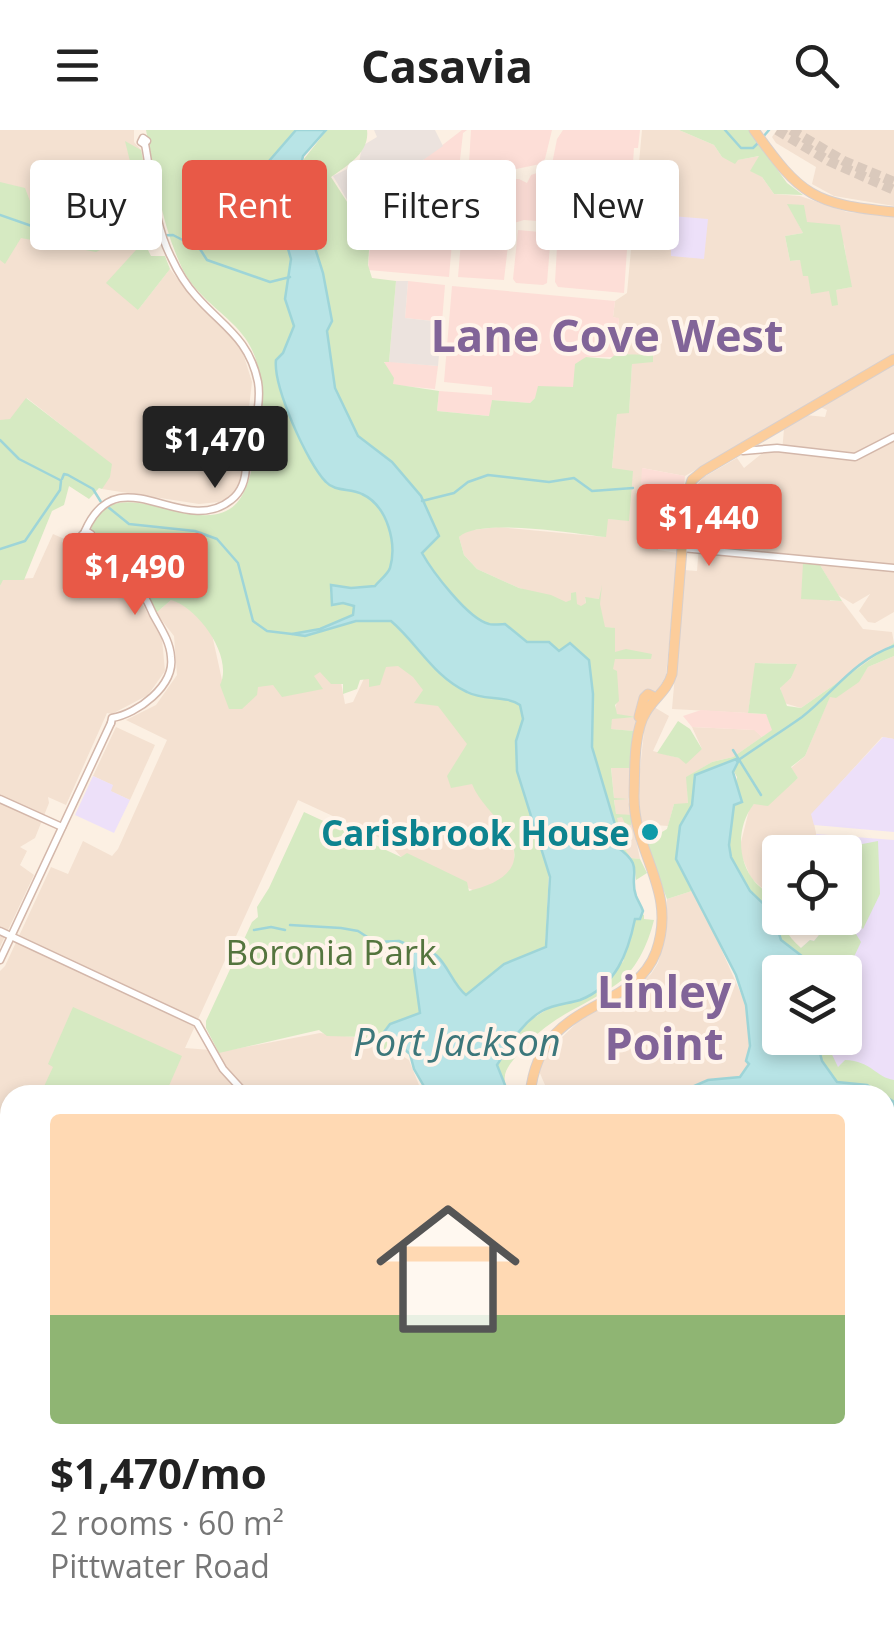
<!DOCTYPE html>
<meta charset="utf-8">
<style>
body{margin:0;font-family:"Open Sans",sans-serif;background:#f2f2f2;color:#222;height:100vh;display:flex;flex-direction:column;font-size:38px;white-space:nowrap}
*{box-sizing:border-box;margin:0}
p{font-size:32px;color:#767676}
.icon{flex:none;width:55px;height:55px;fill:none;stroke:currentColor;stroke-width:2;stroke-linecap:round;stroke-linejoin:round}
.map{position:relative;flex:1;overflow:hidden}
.panel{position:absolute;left:0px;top:955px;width:895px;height:552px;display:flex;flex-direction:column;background:#fff;border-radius:30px 30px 0 0;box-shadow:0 5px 15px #0003}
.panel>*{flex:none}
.banner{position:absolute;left:30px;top:30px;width:835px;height:90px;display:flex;gap:20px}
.controls{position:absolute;left:762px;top:705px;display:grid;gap:20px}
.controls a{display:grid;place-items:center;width:100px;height:100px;border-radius:10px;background:#fff;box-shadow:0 5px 15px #0003;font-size:50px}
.price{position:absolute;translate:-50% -85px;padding:0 22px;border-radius:10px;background:#e85947;color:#fff;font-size:32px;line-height:65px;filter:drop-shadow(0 2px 5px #0008)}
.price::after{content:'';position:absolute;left:50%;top:60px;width:30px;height:22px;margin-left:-15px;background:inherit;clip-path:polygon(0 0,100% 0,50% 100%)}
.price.active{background:#222;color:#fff}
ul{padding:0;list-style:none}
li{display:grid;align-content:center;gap:20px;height:530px;padding:0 50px}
li span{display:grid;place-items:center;height:310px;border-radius:10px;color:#555}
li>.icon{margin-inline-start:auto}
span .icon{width:180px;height:180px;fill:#fffc;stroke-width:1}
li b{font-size:42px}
.chip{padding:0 35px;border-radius:10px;background:#fff;box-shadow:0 5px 15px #0003;font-size:35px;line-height:90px}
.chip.active{background:#e85947;color:#fff}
header{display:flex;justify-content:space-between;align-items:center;height:130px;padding:0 50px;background:#fff;font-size:45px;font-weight:700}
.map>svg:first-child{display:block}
.residential{fill:#f4e1d1;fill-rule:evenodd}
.commercial{fill:#fdded7}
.industrial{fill:#ece3de}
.education{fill:#ede0f9}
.green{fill:#d6eac2}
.water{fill:#b8e4e6;stroke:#9ed5d8;stroke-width:2.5}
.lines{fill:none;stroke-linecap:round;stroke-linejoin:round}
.stream{stroke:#9ed5d8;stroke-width:2.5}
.ferry{stroke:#3c777b;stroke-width:2.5;stroke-dasharray:12 10;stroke-linecap:butt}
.highway-tunnel{stroke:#dac9bc;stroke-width:10;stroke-dasharray:10 5;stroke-linecap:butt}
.secondary-casing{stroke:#d3b7aa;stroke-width:9}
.primary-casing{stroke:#d8cfcc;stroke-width:11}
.highway-casing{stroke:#d8cfcc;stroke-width:12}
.secondary{stroke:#fff;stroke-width:6}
.primary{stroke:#fccd9b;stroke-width:9}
.highway{stroke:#f7a899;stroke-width:10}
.culture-dot{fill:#0f9aa8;stroke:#fff4ea;stroke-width:4}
.labels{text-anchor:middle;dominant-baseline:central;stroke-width:8;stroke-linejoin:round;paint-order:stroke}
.culture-label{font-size:35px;font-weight:bold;fill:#0d838f;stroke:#fff4ea;text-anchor:end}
.park-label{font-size:35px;fill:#54753e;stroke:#fff4ea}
.water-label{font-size:38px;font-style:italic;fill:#3c777b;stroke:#fff4ea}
.district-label{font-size:45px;font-weight:bold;fill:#816498;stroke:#fff4ea}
</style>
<header><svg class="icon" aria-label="menu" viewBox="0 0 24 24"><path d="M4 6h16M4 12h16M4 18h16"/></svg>Casavia<svg class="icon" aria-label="search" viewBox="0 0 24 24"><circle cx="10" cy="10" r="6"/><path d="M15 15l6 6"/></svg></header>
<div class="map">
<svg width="894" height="1506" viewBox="0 0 894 1506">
<rect width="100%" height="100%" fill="#fcf0e3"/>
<g class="residential">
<polygon points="0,0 134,0 134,12 141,20 157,102 136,120 138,180 170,139 196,173 226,198 242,220 252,252 240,354 231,367 219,372 199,374 102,359 111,334 27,268 5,298 0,292"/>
<path d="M642 0H679L714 15 722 27 737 30 760 26 762 47 774 64 800 66 847 82 894 86V224L685 346 642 338 663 356 658 420 678 423 666 545 658 560 650 563 637 589 635 605 633 601 610 599 612 588 635 587 617 585 615 579 617 572 612 532 614 498 598 497 600 469 585 468 587 479 519 458 477 439 464 425 459 407 464 401 498 397 605 407 607 389 629 390 612 339 617 283 629 282 632 233 653 226 616 224 619 189 613 187 615 171 627 163ZM788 74 807 92 844 114 851 157 836 160 808 146 800 130 790 131 785 106 803 103Z"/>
<polygon points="777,0 894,0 894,76 834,66 812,54 816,37 776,13 772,7"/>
<polygon points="894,234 894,482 875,493 868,492 859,481 870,464 853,474 838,465 820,435 830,471 842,471 863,499 892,502 894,513 801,578 784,573 780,557 791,548 796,534 756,533 748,583 672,579 684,440 697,441 699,416 703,416 703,408 687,406 696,356 704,347 737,328 744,338 766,320 782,322 784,299 806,285 825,287 827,280 820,277"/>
<polygon points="53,404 74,413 102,449 133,457 162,509 165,541 148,565 112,584 107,583 66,675 48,667 49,673 35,708 20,717 27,721 20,735 34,745 0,817 0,456 2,450 33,448"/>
<polygon points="171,470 182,472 211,500 222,550 266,548 335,519 345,574 353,572 384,506 459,574 486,649 499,695 512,692 516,754 481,764 401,727 387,711 298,670 185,918 224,921 320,903 377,910 409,930 423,965 10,965 10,1057 6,1060 10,1064 10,1389 0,1386 0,841 5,836 51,737 68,744 83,711 112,726 118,719 167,610 126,590 156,575 177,545 174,506 156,483"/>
<polygon points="894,526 894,609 882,607 812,684 820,722 780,722 780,774 751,748 739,720 749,680 754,674 771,670 798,648 791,638 805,626 830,566 858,552 868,537"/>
<polygon points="654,577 669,586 653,621 679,628 702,619 692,597 755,600 762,607 733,627 712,632 687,647 688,674 674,674 668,696 640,694 637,669 645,591"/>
<polygon points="116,597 155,615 130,670 110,661 112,655 93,646"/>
<polygon points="611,637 631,638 628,670 640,729 631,728 618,709"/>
<polygon points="695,760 746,875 750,916 746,930 749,934 740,947 693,955 691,965 609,965 582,956 548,962 539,941 549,920 586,884 638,855 651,844 658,833 665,807 667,769"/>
<polygon points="885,1094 894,1094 894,1385 885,1386"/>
</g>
<g class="commercial">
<polygon points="462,0 467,0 463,3 456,66 417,65 423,30"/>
<polygon points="471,0 552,0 545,29 540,34 478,47 476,43 475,48 468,51"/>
<polygon points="563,0 640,0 638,18 634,18 624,163 558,157 555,152 558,100 550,92 524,90 514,93 510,98 504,150 458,147 465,64 498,49 519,49 527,53 531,45 543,41 552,34 557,9"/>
<polygon points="394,67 406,68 410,74 455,78 449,147 368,140 372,91 384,87"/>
<polygon points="518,100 551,103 547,153 543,155 516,153 513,149"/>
<polygon points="408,151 445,155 442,192 405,188"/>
<polygon points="452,156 615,171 613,187 619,188 616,227 586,227 574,257 535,268 530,273 492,270 490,286 437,281 439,261 492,265 492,257 444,252"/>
<polygon points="384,231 438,236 435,259 393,255"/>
<polygon points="642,338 685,346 678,414 658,412 663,357 641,354"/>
<polygon points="701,580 766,584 773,600 762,607 754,600 692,597 683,586"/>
</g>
<g class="industrial">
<polygon points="374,0 435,0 443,16 423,30 427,36 419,39 417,65 412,62 406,68 394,67 384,87 352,78 333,46 359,33 362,16 377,7"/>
<polygon points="396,151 408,151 405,188 442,192 438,236 389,232"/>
</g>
<g class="education">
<polygon points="635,83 708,89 704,129 671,126 671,118 632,115"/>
<polygon points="883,607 894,609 894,702 814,695 811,684"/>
<polygon points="93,646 113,655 111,661 130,670 114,703 75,685"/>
<polygon points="816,704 894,710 894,972 867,955 837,952 816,908 845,908 845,842 820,842 801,818 810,810 814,811 833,788 845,788 845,722 820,722"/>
</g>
<g class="green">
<path d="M146 0H296L256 46 253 63 266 85 284 105 291 129 285 169 294 195 283 223 276 230C273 256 307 333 326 352 335 362 350 358 362 364 388 376 398 414 390 438 388 444 379 451 375 456L330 458 332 475 343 473 354 476 353 485 320 499 296 505H310L356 491H391L441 545 473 565 524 572 532 692 549 741 545 819 504 834 467 865 461 862 444 834 420 884 393 893 385 899V903L398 911 382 926 363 907 327 906 319 900 219 923 206 898V891L252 792 258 787 257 777 269 758 304 682 401 727 407 723 467 752 469 761C498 754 530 739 506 701 495 684 479 672 472 654L451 658 447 646 467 614 438 576 414 573 423 560 413 547 398 536 386 537 380 555 369 557V549L360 550 357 559 343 564V554H331L320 542 314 546 323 559 282 567 273 555 258 557 257 565 242 579H229L220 555C234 526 197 477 171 470L156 483 138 454C129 452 117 450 109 446 84 433 83 388 109 376 149 358 218 415 244 362 253 344 254 323 257 303 261 262 267 229 235 196 216 177 196 164 183 140 162 97 155 47 146 0Z"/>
<path d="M327 0H367C370 23 346 36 331 47L351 78 376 85 371 91 368 135 372 148 396 151 389 232H384L394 248 393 254 439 261 437 281 489 286 492 270 530 273 535 268 538 256 573 257 575 234 586 227 610 229 616 224 653 225V232L632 234 629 283 617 284 612 338 633 341 629 391 608 389 606 407C576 404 479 387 459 407L464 425 477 439 519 458 551 465 566 472 571 470V463L576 462 577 474 581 476 586 473 585 467 599 469 602 455 600 474 605 497 615 498V522L626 519 652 524 651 529H615L613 539 617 541 619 571 615 575 617 584 636 587 612 589 611 599 634 601 631 638H611L614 668 628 669 614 670 616 684 632 685 631 695 625 694 622 687 617 688 620 701 618 709 631 728 640 729 647 743 636 750 635 740 616 717 617 703 592 617 593 564 549 512H527L505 494 490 495 476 488 440 451 422 423 392 332 358 306 335 258 328 212 327 201 331 191 327 162 308 96 294 71 304 29Z"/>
<polygon points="679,0 749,0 787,53 803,65 774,64 762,47 750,41 759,26 738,30 735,34 722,27 714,15"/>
<polygon points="125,11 141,20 159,113 112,114 96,122 21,108 5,134 0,130 0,52 25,58 35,84 99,99 137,76 135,52"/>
<polygon points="787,74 804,75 807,92 840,95 852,157 836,160 838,175 832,176 829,161 811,164 808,146 803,146 800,130 790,131 785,106 803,103"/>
<polygon points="136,120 148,120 151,126 165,126 170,139 138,180 106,153"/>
<polygon points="26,268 112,334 110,347 102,359 99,358 89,369 69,356 64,375 52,381 24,450 3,450 0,456 0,290 10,289"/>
<polygon points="803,433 820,435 842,471 801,469"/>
<path d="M894 513V526L868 537 859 552 836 568 830 567 805 626 791 637 798 648 768 676 754 674C736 696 737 731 755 752 763 761 773 765 780 774 780 792 786 805 801 818L810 810 814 811 833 788 849 793 861 812 852 831H844L842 842H820L781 810 772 782 750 761 731 727 729 715 737 647 733 640 695 645 692 675 680 696 676 728 695 760 667 769 645 712 667 699 674 674 688 673 686 647 712 632 733 627 772 600 766 584 748 583 755 533 797 534 791 548 780 558 787 576 801 578Z"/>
<polygon points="678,591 690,599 702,619 686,634 679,628 657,623"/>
<polygon points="878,711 880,764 863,799 848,786 845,779 845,722 826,721"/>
<path d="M637 781 644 785V789L654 790C648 814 636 842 614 856 577 880 547 888 518 924 512 932 503 940 505 951 505 956 508 960 509 965L497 935 527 892 623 832Z"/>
<polygon points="73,877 182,926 165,965 40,965 53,937 48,934"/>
<path d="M816 908H824L838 937 845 930C872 931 875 947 894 950V972L867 955 837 952 822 931Z"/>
</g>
<g class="water">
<path d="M296 0H326L303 26 293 73 308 96 323 143 332 191 327 201 335 258 358 306 392 332 421 366 439 406 422 423C432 441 468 489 489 494 491 495 503 494 505 494L527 512H549L559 521 570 513 589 530 593 564 592 617 616 698 617 717C646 737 628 744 636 766 638 771 641 775 643 781L640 789H635C628 823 616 856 580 870 567 874 554 874 542 881 521 893 510 915 497 935L509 965H429L414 939 410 924 384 902 390 894 420 883 412 824 416 820C444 815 448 851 466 865L504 834 546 817 550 747 517 641 516 611 523 589 520 575C506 565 484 571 467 562 433 546 418 514 391 491H356L305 506 292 504 320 499 353 485 354 476 343 473 332 475 331 455 351 458 375 456C379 451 388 444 390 438 397 414 388 376 362 364 350 358 335 362 326 352 307 333 273 256 276 230L283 223 294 196 285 169 291 129 284 105 265 85 253 64 256 46Z"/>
<polygon points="736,629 738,632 733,642 742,672 734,675 729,715 731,727 750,761 772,782 781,810 820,840 780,842 780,908 816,908 822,931 837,952 867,955 883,965 687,965 687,959 708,950 740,947 749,934 746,931 750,916 746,875 736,845 676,729 680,696 692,675 695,645"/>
<polygon points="885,966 894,972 894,1089 885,1089"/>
<polygon points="894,1387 894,1506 607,1506 608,1498 885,1498 885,1389"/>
</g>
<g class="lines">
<g class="stream">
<polyline points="725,0 741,18 753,18 758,13"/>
<polyline points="763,7 769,0"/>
<polyline points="0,85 46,101 89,108 173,105 200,119 207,130 270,152 290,147"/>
<polyline points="0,310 19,329 60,350"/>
<polyline points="62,349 64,344 68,345 93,359 101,372"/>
<polyline points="422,371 454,363 468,352 488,345 549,352 574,348 592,361 633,358"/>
<polyline points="108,377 129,394 195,401 217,409 238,433 253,491 267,501 292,504"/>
<polyline points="0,419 25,411 60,360 61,351"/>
<polyline points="733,620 761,665"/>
<path d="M737 631C758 616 781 602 802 587 834 562 854 530 894 516"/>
<polyline points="290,795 341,798 358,801 375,812 399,811 418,819"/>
<polyline points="254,800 271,797 285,800"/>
<polyline points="0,1043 10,1060"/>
</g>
<g class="ferry">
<polyline points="885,1469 894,1481"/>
<polyline points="672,1506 686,1498"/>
</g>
<g class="highway-tunnel">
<polyline points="777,0 829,31 894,60"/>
<polyline points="791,0 844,31 894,52"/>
</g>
<g class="secondary-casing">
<g id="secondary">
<polygon points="143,8 147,11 144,14 141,12"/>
<path d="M145 14C152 51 154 94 171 127 177 140 186 155 196 166 222 196 249 208 258 252 262 275 252 305 248 328"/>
<polyline points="743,321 777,318 855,327 894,307"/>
<polygon points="246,329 250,329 250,334 245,334"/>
<path d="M85 401C119 324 182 409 231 370 243 361 246 348 246 334"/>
<polygon points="86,401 91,404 88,409 82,405"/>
<path d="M86 409C95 462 117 436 138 457 145 465 149 475 153 484 160 497 170 511 171 527 175 556 137 584 112 588L111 593"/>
<polyline points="682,418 894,438"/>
<polyline points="0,669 62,697"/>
<polyline points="0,801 197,893 223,939 244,962"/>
<polyline points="0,830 111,593"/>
<polyline points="885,1215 894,1215"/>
<polyline points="0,1381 10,1381"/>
</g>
</g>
<g class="primary-casing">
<g id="primary">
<path d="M754 0C801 66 813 74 894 82"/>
<polyline points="639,587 644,568 648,564 654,567"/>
<path d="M530 965C540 865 632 886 656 822 678 760 633 724 634 665 635 642 633 602 646 582 654 568 667 561 672 544L686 369 692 350 703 341 894 229"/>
<polyline points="588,1498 591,1500"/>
</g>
</g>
<g class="highway-casing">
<g id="highway">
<polyline points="0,1395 10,1398"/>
<polyline points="186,1498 205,1502 240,1498"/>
<polyline points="581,1498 589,1506"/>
<polyline points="234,1505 257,1498"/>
</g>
</g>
<use href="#secondary" class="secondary"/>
<use href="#primary" class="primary"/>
<use href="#highway" class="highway"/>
</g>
<circle class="culture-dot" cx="650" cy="702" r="10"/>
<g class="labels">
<g class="culture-label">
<text x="630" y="702">Carisbrook House</text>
</g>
<g class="park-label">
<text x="331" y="821">Boronia Park</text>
</g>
<g class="water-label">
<text x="457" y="911">Port Jackson</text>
</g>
<g class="district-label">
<text x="607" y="204">Lane Cove West</text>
<text x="664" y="860">Linley<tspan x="664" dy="52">Point</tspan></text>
</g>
</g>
</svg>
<div class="controls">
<a><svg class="icon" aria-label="locate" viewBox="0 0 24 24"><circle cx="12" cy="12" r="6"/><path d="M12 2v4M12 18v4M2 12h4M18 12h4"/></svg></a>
<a><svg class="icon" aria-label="layers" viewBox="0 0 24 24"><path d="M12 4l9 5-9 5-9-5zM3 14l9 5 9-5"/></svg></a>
</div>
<b class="price active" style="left:215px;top:361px">$1,470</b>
<b class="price" style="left:709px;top:439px">$1,440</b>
<b class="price" style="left:135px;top:488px">$1,490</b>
<div class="banner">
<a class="chip">Buy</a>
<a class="chip active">Rent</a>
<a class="chip">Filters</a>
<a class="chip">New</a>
</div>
<section class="panel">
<ul>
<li><span style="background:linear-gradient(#ffd9b3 65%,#8fb573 0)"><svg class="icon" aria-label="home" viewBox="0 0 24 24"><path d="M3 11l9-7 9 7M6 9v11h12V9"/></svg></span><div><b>$1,470/mo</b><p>2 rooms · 60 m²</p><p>Pittwater Road</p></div></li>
</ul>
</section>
</div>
